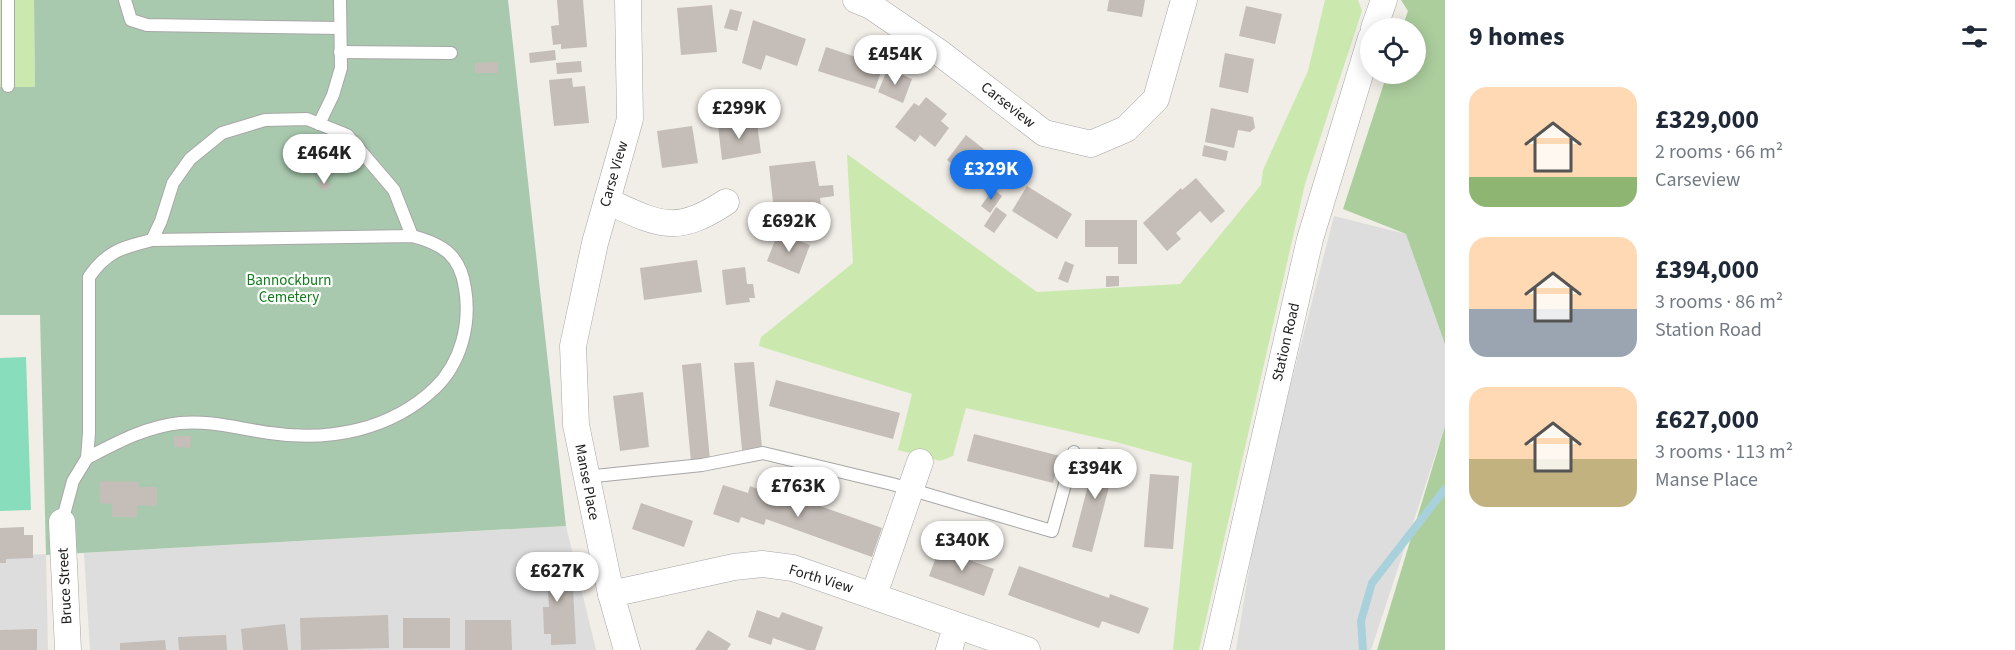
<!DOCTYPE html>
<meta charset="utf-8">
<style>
body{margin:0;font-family:"Source Sans 3",sans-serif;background:#f2f2f3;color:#1f2937;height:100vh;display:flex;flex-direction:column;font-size:22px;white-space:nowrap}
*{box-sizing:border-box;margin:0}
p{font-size:20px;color:#747a83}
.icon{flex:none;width:33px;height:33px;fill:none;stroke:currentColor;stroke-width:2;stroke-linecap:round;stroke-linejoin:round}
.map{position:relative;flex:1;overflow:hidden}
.drawer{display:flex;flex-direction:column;background:#fff;width:570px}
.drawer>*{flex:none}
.tools{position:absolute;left:1360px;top:18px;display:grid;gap:12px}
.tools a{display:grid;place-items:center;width:66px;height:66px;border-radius:50%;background:#fff;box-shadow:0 3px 15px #0003;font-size:30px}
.price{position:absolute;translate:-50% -51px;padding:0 14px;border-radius:21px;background:#fff;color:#222;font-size:20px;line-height:39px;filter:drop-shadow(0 2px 3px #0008)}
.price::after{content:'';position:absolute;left:50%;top:36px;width:18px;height:14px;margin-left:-9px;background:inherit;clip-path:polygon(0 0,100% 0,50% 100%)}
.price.selected{background:#1a73e8;color:#fff}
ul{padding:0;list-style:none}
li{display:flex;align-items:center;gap:18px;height:150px;padding:0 24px}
li span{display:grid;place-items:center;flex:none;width:168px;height:120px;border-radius:18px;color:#555}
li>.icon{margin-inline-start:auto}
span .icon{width:72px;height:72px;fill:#fffc;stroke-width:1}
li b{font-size:26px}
h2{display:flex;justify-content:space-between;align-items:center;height:72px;padding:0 24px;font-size:26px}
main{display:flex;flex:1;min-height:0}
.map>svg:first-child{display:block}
.residential{fill:#dedddd}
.grass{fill:#cbe9af}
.forest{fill:#acce9d}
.cemetery{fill:#a9c9ae}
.pitch{fill:#88ddbc}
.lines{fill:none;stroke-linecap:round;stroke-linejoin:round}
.stream{stroke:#a9d1dc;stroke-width:8}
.building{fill:#c5bdb7}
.service-casing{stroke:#a7a7a7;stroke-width:14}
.minor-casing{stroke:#a7a7a7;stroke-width:27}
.service{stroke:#fff;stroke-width:12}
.minor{stroke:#fff;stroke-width:26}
.labels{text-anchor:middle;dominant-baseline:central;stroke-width:4.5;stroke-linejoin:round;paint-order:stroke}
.street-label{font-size:15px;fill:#202020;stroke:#fff}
.park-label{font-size:15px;fill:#0f7e19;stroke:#fff}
</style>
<main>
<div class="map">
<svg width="1445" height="650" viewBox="0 0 1445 650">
<rect width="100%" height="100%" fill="#f1ede7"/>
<g class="residential">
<polygon points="1334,216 1418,237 1445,333 1445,426 1371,650 1236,650 1259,508"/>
<polygon points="566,526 596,650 90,650 84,553"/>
<polygon points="46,554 48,650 0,650 0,556"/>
</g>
<g class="grass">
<polygon points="0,0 34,0 35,87 0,88"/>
<polygon points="1325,0 1358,0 1362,11 1305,184 1199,650 1173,650 1192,463 1116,442 966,408 953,456 940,461 898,450 912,394 759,346 761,337 853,263 847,154 1037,292 1180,284 1261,185 1263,170 1308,71"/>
</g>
<g class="forest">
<polygon points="1401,0 1445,0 1445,344 1406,234 1343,209 1387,74 1416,74 1416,28 1402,28 1408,11"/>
<polygon points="1445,426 1445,650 1377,650"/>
</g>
<polygon class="cemetery" points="34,0 508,0 566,526 46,555 40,315 0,315 0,87 35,87"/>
<polygon class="pitch" points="26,357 31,510 0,511 0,358"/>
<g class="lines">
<polyline class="stream" points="1363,650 1361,621 1372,583 1445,489"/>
</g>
<g class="building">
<polygon points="557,0 583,0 587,47 561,49 561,44 553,45 551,26 559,25"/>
<polygon points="1109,0 1145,0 1142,17 1107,11"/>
<polygon points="712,5 717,52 681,55 677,8"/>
<polygon points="1246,6 1282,14 1275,44 1239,36"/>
<polygon points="730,9 742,12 737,31 724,28"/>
<polygon points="753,20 806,39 797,66 766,55 761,70 742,63"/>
<polygon points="826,47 883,66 875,89 818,71"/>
<polygon points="555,50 556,60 530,63 529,53"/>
<polygon points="1225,53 1254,59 1248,93 1219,87"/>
<polygon points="581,61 582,72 557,74 556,63"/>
<polygon points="498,62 498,73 475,73 475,63"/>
<polygon points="888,68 912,79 903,103 878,92"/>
<polygon points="572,78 573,87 585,86 589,123 554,126 549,80"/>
<polygon points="926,97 947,114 941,121 949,128 935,147 920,135 915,142 895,127 914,103 919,106"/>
<polygon points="1211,108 1253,117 1255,128 1250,132 1238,130 1234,148 1205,142"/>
<polygon points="740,122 740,125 757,123 761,153 722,160 718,125"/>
<polygon points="692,126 698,163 662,168 657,131"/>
<polygon points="966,135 1005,166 986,191 947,160"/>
<polygon points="1204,145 1228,151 1226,161 1202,156"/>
<polygon points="815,161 819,186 833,185 834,196 820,198 821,206 803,208 804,218 780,220 779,211 774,211 769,166"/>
<polygon points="322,178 331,185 326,191 317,185"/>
<polygon points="1196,178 1225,211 1211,223 1200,211 1176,233 1181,239 1167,251 1143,223 1181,188 1182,190"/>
<polygon points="1027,186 1072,214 1057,239 1012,211"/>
<polygon points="993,189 1002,196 990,213 981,206"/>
<polygon points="996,207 1007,215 994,233 984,226"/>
<polygon points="1085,220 1137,220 1137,264 1118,264 1118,247 1085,247"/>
<polygon points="778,233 810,245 799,274 767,261"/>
<polygon points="697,260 702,292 644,300 640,268"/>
<polygon points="1065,261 1074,265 1068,283 1058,279"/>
<polygon points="745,267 747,284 753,284 755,298 749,298 750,302 726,305 722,270"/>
<polygon points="1106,276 1119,276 1119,286 1106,287"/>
<polygon points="754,362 762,448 742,450 734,363"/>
<polygon points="701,363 710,460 691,462 682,365"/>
<polygon points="776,380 900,413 893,439 769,406"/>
<polygon points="643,392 649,447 620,451 613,396"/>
<polygon points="974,434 1060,456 1053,483 967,461"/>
<polygon points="174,436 191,436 190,448 174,447"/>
<polygon points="1098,447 1118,452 1092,552 1072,547"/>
<polygon points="1150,474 1179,476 1173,549 1144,547"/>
<polygon points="100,481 139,482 139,487 157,487 157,506 137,505 137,517 112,517 112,504 100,503"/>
<polygon points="723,485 748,493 750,486 773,495 775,490 882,528 872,557 766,519 764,525 741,517 739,523 713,514"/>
<polygon points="641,503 693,521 684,547 632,529"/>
<polygon points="24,527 24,535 33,535 33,558 6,559 6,563 0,563 0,528"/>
<polygon points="939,549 994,569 984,596 929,576"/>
<polygon points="561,557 562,589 573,589 576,644 551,645 551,634 544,634 543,607 549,607 548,589 539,589 537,558"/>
<polygon points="1019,566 1109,598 1110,594 1149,608 1139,634 1102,621 1099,628 1008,595"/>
<polygon points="757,610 779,618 782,612 823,627 815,650 807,650 773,638 771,645 748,637"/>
<polygon points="388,615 389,648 301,650 300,618"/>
<rect x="403" y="618" width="47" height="30"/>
<polygon points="465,620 511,620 512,650 465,650"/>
<polygon points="285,624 288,650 243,650 241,629"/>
<polygon points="37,629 37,650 0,650 0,630"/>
<polygon points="708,630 731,644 727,650 695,650"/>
<polygon points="226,635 227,650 179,650 178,637"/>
<polygon points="165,640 166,650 120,650 120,643"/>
</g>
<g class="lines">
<g class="service-casing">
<g id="service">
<polyline points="125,0 131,20 147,25 340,28"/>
<polyline points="340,52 451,53"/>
<polyline points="8,86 8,0"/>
<polyline points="319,124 333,95 341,68 340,0"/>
<path d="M87 458C118 442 145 427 180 423 210 420 240 429 270 433 329 442 391 430 435 388 461 363 471 324 465 288 460 255 443 244 412 236L152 240"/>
<polyline points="585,477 702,465 763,453 892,484 1052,531 1074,452"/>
<path d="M62 522 73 481 87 458 89 433V277C107 251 121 248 152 240L161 221 173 183 190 159 222 133 265 120 307 119 347 135 394 190 412 236"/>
</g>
</g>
<g class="minor-casing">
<g id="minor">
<polyline points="856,0 871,6 940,53 1044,133 1091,144 1126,129 1156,99 1184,0"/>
<polyline points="1374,28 1384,0"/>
<path d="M607 201C658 224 675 236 726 202"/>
<polyline points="62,522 68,650"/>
<polyline points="611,594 734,567 762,564 793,568 1027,650"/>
<polyline points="874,595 920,462"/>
<polyline points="627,650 611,594 576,425 573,346 595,243 630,119 628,0"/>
<polyline points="949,650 956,627"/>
<polyline points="1216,650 1310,239 1371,38"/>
</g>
</g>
<use href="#service" class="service"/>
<use href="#minor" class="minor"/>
</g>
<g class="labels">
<g class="street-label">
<text transform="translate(1008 105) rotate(38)">Carseview</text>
<text transform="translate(614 174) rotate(-74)">Carse View</text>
<text transform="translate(1286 342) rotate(-77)">Station Road</text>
<text transform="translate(587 482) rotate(79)">Manse Place</text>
<text transform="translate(821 579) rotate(17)">Forth View</text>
<text transform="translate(65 586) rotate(-93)">Bruce Street</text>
</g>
<g class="park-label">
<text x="289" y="280">Bannockburn<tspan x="289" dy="17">Cemetery</tspan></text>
</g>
</g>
</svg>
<div class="tools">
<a><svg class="icon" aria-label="locate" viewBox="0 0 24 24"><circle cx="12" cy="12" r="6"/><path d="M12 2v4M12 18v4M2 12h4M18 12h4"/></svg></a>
</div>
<b class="price" style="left:895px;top:86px">£454K</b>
<b class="price" style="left:739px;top:140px">£299K</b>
<b class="price" style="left:324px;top:185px">£464K</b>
<b class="price selected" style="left:991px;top:201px">£329K</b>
<b class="price" style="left:789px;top:253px">£692K</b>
<b class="price" style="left:1095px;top:500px">£394K</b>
<b class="price" style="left:798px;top:518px">£763K</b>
<b class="price" style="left:962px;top:572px">£340K</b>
<b class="price" style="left:557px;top:603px">£627K</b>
</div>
<section class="drawer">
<h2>9 homes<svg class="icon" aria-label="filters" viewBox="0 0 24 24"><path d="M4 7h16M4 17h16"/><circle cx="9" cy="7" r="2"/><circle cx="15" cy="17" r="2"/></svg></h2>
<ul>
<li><span style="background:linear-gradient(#ffd9b3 75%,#8fb573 0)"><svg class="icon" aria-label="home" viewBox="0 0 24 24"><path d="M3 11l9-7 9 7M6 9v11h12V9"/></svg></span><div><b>£329,000</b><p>2 rooms · 66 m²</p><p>Carseview</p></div></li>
<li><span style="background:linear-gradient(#ffd9b3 60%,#9aa5b1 0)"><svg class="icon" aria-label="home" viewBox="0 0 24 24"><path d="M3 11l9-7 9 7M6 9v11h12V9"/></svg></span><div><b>£394,000</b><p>3 rooms · 86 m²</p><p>Station Road</p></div></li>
<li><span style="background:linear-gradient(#ffd9b3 60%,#c2b280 0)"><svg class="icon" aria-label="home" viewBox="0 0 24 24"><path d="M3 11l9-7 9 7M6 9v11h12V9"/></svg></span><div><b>£627,000</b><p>3 rooms · 113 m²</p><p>Manse Place</p></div></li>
</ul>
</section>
</main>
